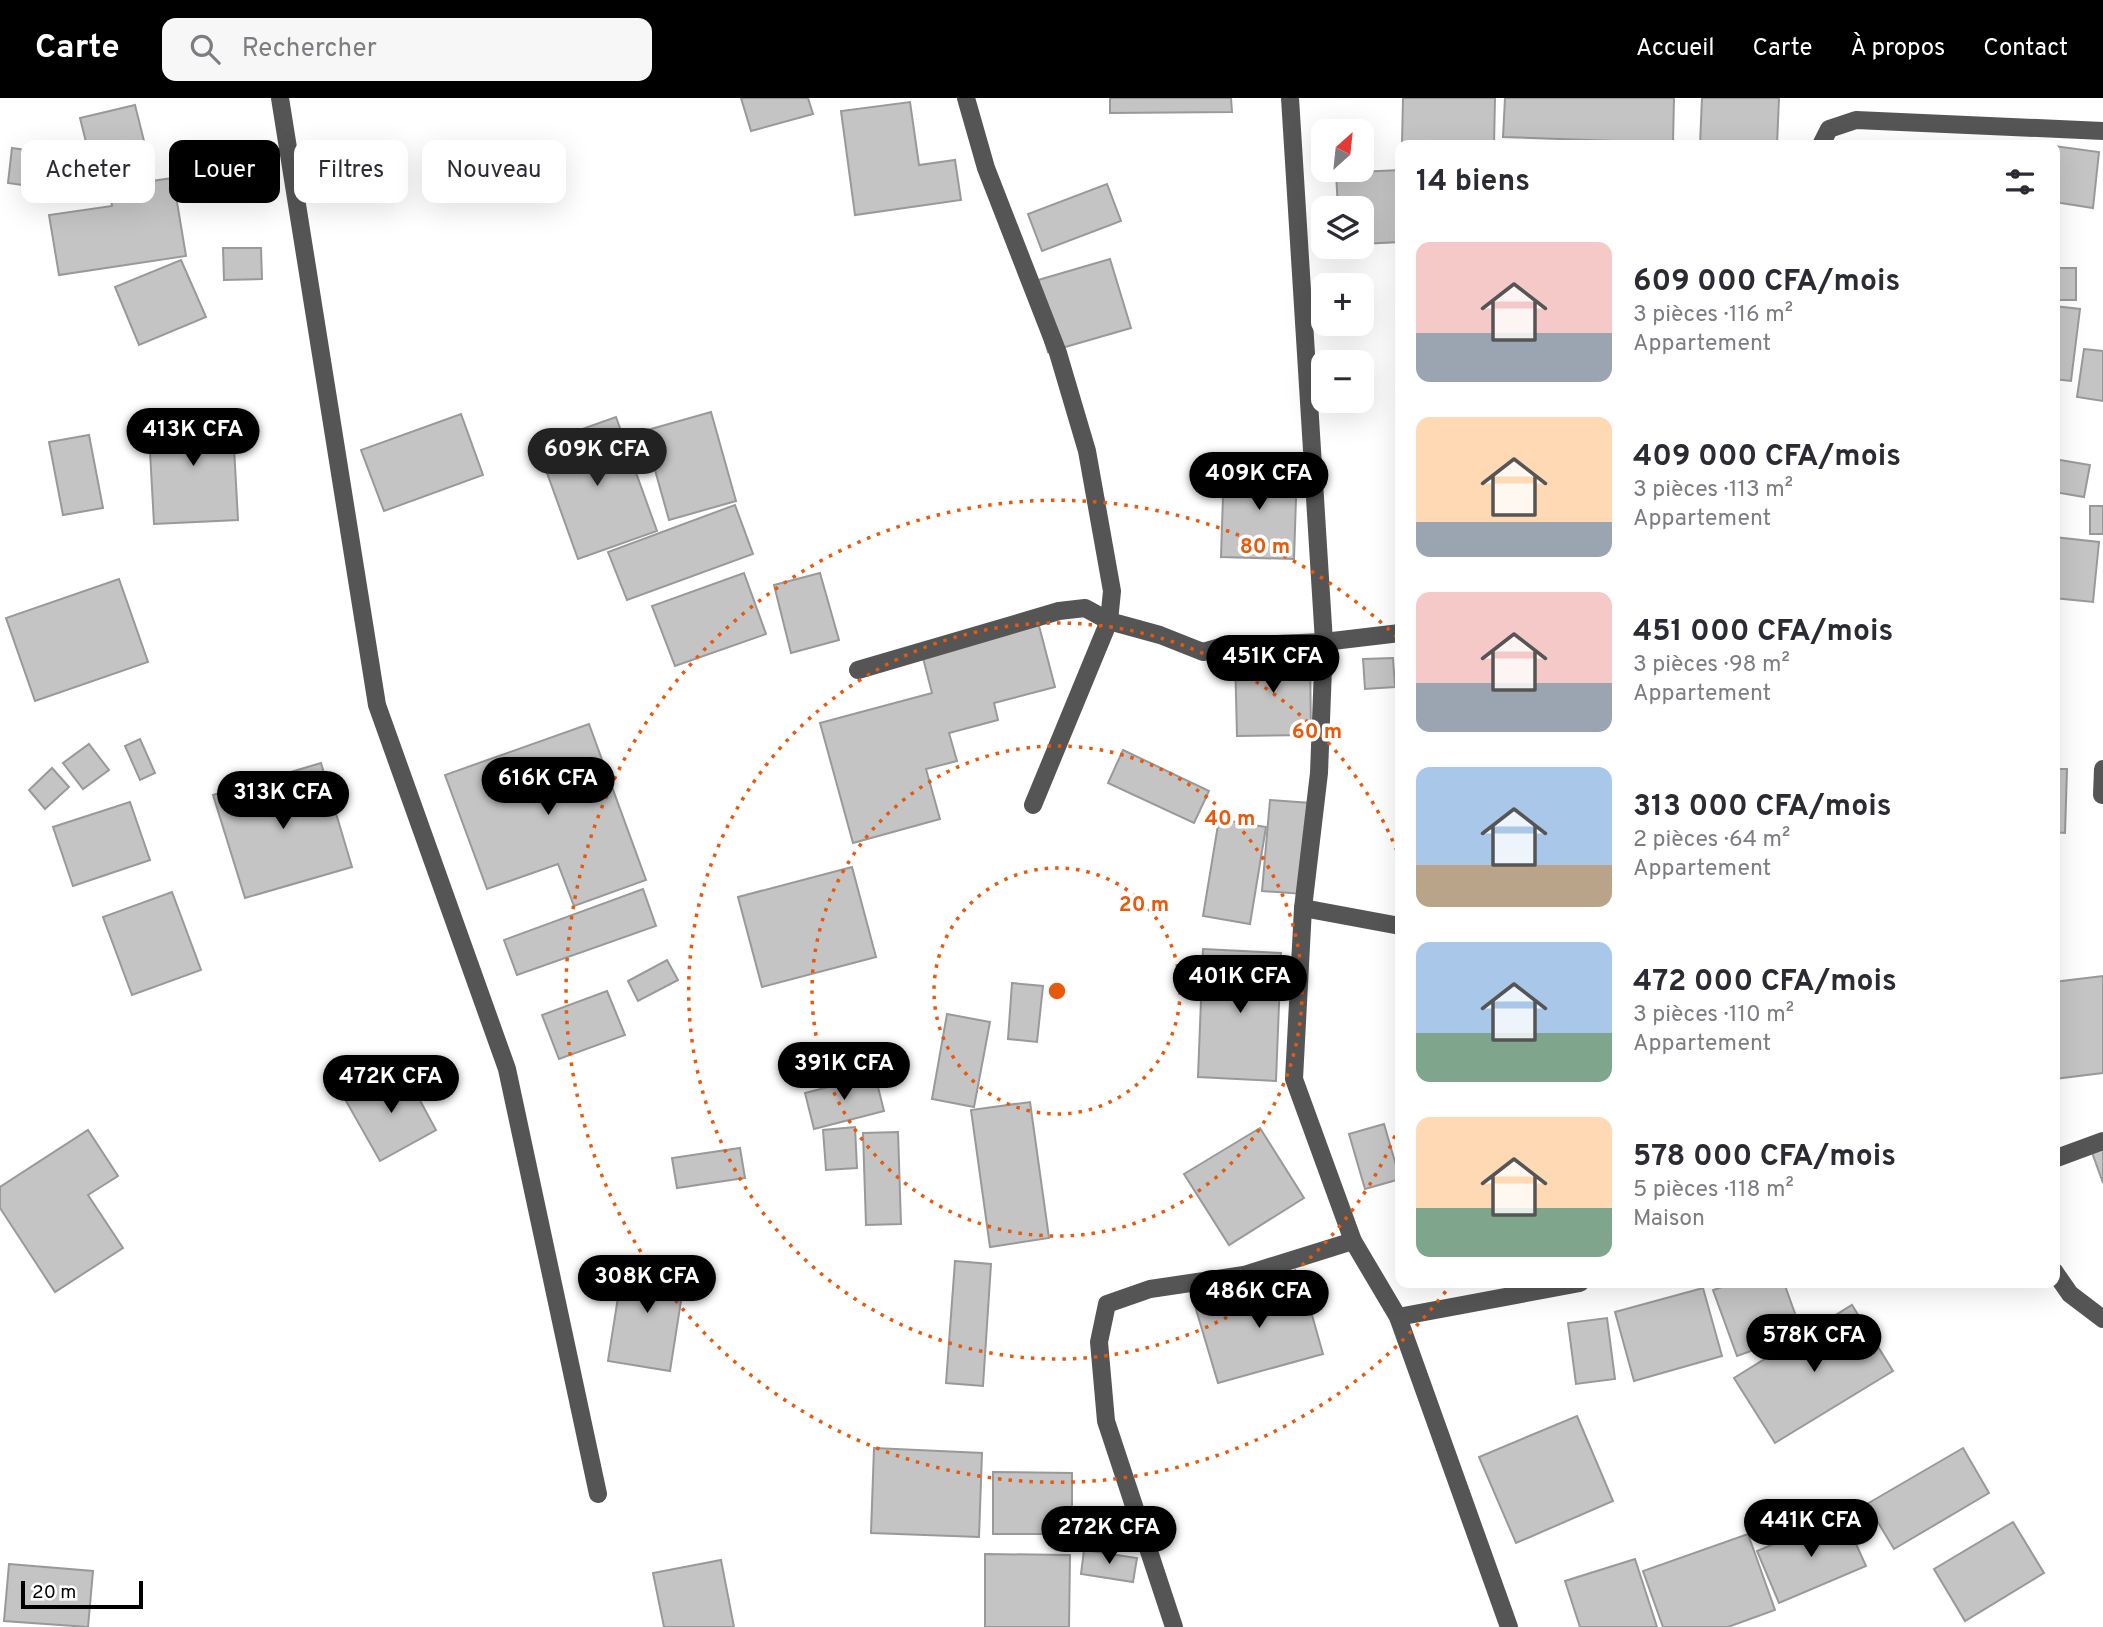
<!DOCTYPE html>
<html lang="fr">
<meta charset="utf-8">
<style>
body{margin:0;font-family:Overpass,sans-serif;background:#f7f7f7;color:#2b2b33;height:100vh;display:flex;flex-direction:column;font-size:26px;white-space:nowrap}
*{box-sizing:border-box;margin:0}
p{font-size:23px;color:#7c7c81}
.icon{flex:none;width:38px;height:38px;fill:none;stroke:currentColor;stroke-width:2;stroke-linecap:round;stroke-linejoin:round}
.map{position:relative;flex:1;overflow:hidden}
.drawer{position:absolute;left:1395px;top:42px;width:665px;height:1148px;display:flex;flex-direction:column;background:#fff;border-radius:14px;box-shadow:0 7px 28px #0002}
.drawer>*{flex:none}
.hud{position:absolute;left:21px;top:42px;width:665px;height:63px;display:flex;gap:14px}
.needle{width:46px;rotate:27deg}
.fabs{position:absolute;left:1311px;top:21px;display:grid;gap:14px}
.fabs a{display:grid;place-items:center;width:63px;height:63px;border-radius:14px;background:#fff;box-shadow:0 7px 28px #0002;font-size:35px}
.scale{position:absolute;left:21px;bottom:18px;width:122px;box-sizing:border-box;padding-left:7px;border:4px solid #000;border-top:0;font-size:19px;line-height:24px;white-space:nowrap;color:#000;-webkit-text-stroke:5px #fff;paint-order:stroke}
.price{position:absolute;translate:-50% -60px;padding:0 16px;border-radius:24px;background:#000;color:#fff;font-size:23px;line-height:46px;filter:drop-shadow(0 2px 4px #0008)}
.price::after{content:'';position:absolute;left:50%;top:42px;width:21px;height:16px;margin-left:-10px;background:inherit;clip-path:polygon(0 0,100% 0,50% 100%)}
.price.active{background:#222;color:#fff}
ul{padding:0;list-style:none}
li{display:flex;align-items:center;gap:21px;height:175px;padding:0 21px}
li span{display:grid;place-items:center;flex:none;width:196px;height:140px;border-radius:14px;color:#555}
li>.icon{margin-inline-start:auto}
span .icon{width:84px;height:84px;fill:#fffc;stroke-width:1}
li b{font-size:30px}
h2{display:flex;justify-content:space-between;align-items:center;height:84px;padding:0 21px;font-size:30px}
.chip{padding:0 24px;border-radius:14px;background:#fff;box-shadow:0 7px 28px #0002;font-size:24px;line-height:63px}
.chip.active{background:#000;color:#fff}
header{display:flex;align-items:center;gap:42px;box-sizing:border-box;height:98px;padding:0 35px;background:#000;color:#fff}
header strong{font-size:33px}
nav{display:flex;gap:38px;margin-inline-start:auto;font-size:24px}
.search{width:490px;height:63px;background:#f7f7f7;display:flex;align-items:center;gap:18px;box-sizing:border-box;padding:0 24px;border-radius:14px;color:#7c7c81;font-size:26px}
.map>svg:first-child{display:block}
.building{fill:#c4c4c4;stroke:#999;stroke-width:2}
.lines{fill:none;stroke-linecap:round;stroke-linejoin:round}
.minor{stroke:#555;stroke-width:18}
.ring{fill:none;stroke:#e8590c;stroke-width:3.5;stroke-dasharray:3.5 7}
.centre{fill:#e8590c;stroke:#fff;stroke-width:3.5}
.ring-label{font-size:21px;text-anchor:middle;font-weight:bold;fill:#e8590c;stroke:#fff;stroke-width:7;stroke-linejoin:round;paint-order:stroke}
</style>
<header>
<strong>Carte</strong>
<div class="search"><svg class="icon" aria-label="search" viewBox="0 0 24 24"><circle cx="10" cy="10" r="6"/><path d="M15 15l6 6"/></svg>Rechercher</div>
<nav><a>Accueil</a><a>Carte</a><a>À propos</a><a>Contact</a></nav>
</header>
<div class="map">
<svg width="2103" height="1529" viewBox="0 0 2103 1529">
<rect width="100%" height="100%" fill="#fff"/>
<g class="building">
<polygon points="741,0 808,0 813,16 751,33"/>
<polygon points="1110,0 1231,0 1232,14 1110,15"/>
<polygon points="1403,0 1495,0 1494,47 1402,47"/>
<polygon points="1505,0 1674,0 1673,45 1503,39"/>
<polygon points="1702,0 1779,0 1777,47 1700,47"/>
<polygon points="910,4 919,67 955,62 961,102 855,117 841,13"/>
<polygon points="135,7 150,67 95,80 80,20"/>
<polygon points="2054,48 2099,54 2093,110 2054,104"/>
<polygon points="12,50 55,56 51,91 8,85"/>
<polygon points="1400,72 1400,144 1362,146 1362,110 1338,110 1336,75"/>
<polygon points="173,80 186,158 59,177 49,117 112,108 109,89"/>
<polygon points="1107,86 1121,123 1042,153 1028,116"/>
<polygon points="2054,119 2057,119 2059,170 2076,170 2076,202 2054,202"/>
<polygon points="223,150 261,150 262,181 224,182"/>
<polygon points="1110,161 1131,230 1048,254 1028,185"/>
<polygon points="181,162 206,219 139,247 115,189"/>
<polygon points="2054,208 2080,211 2071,283 2054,281"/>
<polygon points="2084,251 2103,253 2103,303 2077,299"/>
<polygon points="232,313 238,422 154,426 148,317"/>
<polygon points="711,314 736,403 669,422 644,333"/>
<polygon points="461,316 483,377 384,413 361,352"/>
<polygon points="616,319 657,433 578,461 537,347"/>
<polygon points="89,337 103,410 63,417 49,344"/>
<polygon points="2054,361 2090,367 2084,399 2054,394"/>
<polygon points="1224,368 1297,370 1294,461 1221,459"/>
<polygon points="735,407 753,456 627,502 608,454"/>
<rect x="2090" y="408" width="13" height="28"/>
<polygon points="2054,439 2099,444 2093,504 2054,500"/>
<polygon points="744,475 766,536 675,568 652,508"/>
<polygon points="820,475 839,542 791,555 774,487"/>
<polygon points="119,481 148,564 35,603 6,520"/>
<polygon points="1038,524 1055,589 994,605 998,622 949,635 957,663 926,671 940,721 853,745 820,625 932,595 922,556"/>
<polygon points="1310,557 1311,637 1237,638 1235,558"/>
<polygon points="1393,560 1395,589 1365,591 1363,561"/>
<polygon points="589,626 646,782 574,808 558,766 487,791 445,677"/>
<polygon points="140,641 155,675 140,682 125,648"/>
<polygon points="89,646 109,672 83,691 63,665"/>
<polygon points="1123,652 1209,693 1194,725 1108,685"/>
<polygon points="321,665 352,769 245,800 213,697"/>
<polygon points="52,670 69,689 45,711 29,692"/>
<polygon points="2054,671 2067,671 2065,735 2054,734"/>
<polygon points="1270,702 1311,705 1303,796 1262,793"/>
<polygon points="130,704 150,762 73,788 53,729"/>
<polygon points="1219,721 1266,729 1250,826 1203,818"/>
<polygon points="852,769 876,859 762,889 738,799"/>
<polygon points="643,791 656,828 517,877 504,842"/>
<polygon points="172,794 201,872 132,897 103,819"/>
<polygon points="1203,851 1281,855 1276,983 1198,979"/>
<polygon points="667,862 678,882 638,903 628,883"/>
<polygon points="2103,878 2103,975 2054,981 2054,884"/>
<polygon points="1012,885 1043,888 1037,944 1008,941"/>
<polygon points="607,893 625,937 559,961 542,917"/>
<polygon points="947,916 990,924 974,1009 932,1001"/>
<polygon points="403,971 436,1032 380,1063 346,1003"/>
<polygon points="875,977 884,1013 814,1031 805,995"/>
<polygon points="1030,1004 1049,1140 990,1149 971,1012"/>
<polygon points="1384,1026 1400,1081 1365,1091 1349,1036"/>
<polygon points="855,1029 857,1070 826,1072 823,1032"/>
<polygon points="1260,1030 1304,1100 1229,1147 1184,1076"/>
<polygon points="88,1032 118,1078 88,1097 123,1150 55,1194 0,1110 0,1089"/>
<polygon points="898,1034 901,1126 866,1127 863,1035"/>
<polygon points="2103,1041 2103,1085 2089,1046"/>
<polygon points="740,1050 745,1080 677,1090 672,1060"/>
<polygon points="624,1161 686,1171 670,1273 608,1263"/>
<polygon points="955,1163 991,1166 983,1288 946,1285"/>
<polygon points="1301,1178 1323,1256 1218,1285 1195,1208"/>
<polygon points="1734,1185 1784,1185 1802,1235 1737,1258 1713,1192"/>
<polygon points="1703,1190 1722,1258 1634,1283 1615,1214"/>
<polygon points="1852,1207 1893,1273 1775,1345 1734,1280"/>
<polygon points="1607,1220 1615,1281 1576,1286 1568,1225"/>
<polygon points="1577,1318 1613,1403 1516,1445 1479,1359"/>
<polygon points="874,1350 982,1355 979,1439 871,1435"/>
<polygon points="1963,1350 1989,1395 1894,1451 1867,1406"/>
<polygon points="993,1374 1072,1375 1072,1436 993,1436"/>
<polygon points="1843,1417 1866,1468 1779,1505 1757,1453"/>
<polygon points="2013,1424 2044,1475 1965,1523 1934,1471"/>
<polygon points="1748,1436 1775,1512 1728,1529 1663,1529 1643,1473"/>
<polygon points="1084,1452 1137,1460 1133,1484 1081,1476"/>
<polygon points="985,1456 1070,1457 1069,1529 985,1529"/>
<polygon points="1635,1461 1657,1529 1580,1529 1565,1483"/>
<polygon points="721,1462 734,1529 664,1529 653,1475"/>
<polygon points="9,1466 93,1473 88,1529 4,1523"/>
</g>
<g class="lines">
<g class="minor">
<polyline points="280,0 377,607 507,971 598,1396"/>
<polyline points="966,0 986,70 1058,255 1087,353 1112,493 1109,523 1033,707"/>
<polyline points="1290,0 1324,544 1319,675 1303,810 1294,981 1353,1143 1398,1219 1509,1529"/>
<polyline points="1821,47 1829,31 1856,22 2103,33"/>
<polyline points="858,572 1059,513 1085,510 1109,523 1160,537 1203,554 1224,548 1324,544 1400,535"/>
<polyline points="2102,697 2103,671"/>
<polyline points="1303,810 1400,828"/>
<polyline points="2054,1061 2103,1043"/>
<polyline points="2054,1173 2070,1196 2103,1221"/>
<polyline points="1398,1219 1580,1185"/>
<polyline points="1174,1529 1106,1323 1099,1244 1107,1206 1150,1191 1244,1177 1353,1143"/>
</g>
</g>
<g class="ring">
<circle cx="1057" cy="893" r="123"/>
<circle cx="1057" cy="893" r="245"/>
<path d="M1399 1028A368 368 0 1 1 1399 758"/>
<path d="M1452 1185A491 491 0 1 1 1398 540"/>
</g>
<circle cx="1057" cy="893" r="10" class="centre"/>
<g class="ring-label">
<text x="1265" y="455">80 m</text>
<text x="1317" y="640">60 m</text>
<text x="1230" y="727">40 m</text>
<text x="1144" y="813">20 m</text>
</g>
</svg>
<div class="fabs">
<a><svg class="needle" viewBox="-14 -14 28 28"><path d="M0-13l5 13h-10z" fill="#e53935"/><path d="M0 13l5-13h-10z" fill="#7c7c81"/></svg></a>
<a><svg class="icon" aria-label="layers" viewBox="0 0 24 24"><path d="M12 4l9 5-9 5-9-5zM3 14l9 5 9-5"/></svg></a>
<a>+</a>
<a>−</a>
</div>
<div class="scale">20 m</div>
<b class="price" style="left:193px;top:370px">413K CFA</b>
<b class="price active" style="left:597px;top:390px">609K CFA</b>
<b class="price" style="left:1259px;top:414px">409K CFA</b>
<b class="price" style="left:1273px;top:597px">451K CFA</b>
<b class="price" style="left:548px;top:719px">616K CFA</b>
<b class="price" style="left:283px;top:733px">313K CFA</b>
<b class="price" style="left:1240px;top:917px">401K CFA</b>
<b class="price" style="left:844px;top:1004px">391K CFA</b>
<b class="price" style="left:391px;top:1017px">472K CFA</b>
<b class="price" style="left:647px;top:1217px">308K CFA</b>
<b class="price" style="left:1259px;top:1232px">486K CFA</b>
<b class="price" style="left:1814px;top:1276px">578K CFA</b>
<b class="price" style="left:1811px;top:1461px">441K CFA</b>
<b class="price" style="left:1109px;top:1468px">272K CFA</b>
<div class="hud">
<a class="chip">Acheter</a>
<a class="chip active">Louer</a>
<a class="chip">Filtres</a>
<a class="chip">Nouveau</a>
</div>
<section class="drawer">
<h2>14 biens<svg class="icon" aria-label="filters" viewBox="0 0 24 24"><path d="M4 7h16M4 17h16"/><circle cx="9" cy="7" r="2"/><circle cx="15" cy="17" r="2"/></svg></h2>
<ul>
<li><span style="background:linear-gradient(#f6c9c9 65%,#9aa5b1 0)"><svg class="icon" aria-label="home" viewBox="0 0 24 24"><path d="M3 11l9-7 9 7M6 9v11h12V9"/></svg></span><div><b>609 000 CFA/mois</b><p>3 pièces · 116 m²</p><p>Appartement</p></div></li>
<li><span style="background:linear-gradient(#ffd9b3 75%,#9aa5b1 0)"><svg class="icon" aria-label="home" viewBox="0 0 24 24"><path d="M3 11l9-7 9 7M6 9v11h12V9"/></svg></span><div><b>409 000 CFA/mois</b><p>3 pièces · 113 m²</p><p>Appartement</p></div></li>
<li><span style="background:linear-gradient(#f6c9c9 65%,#9aa5b1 0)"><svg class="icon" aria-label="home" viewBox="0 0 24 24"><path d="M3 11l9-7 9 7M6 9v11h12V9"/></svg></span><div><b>451 000 CFA/mois</b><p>3 pièces · 98 m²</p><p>Appartement</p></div></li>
<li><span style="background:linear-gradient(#a9c7e8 70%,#b9a48a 0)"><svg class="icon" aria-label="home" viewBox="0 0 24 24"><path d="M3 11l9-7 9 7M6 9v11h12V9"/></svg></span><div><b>313 000 CFA/mois</b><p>2 pièces · 64 m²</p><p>Appartement</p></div></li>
<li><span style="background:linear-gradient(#a9c7e8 65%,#7fa58c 0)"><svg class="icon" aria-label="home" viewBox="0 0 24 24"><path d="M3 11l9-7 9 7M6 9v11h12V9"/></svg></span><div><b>472 000 CFA/mois</b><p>3 pièces · 110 m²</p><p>Appartement</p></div></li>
<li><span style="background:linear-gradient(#ffd9b3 65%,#7fa58c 0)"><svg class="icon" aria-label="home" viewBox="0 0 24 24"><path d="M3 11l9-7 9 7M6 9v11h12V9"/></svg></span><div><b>578 000 CFA/mois</b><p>5 pièces · 118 m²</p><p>Maison</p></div></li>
</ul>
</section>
</div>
